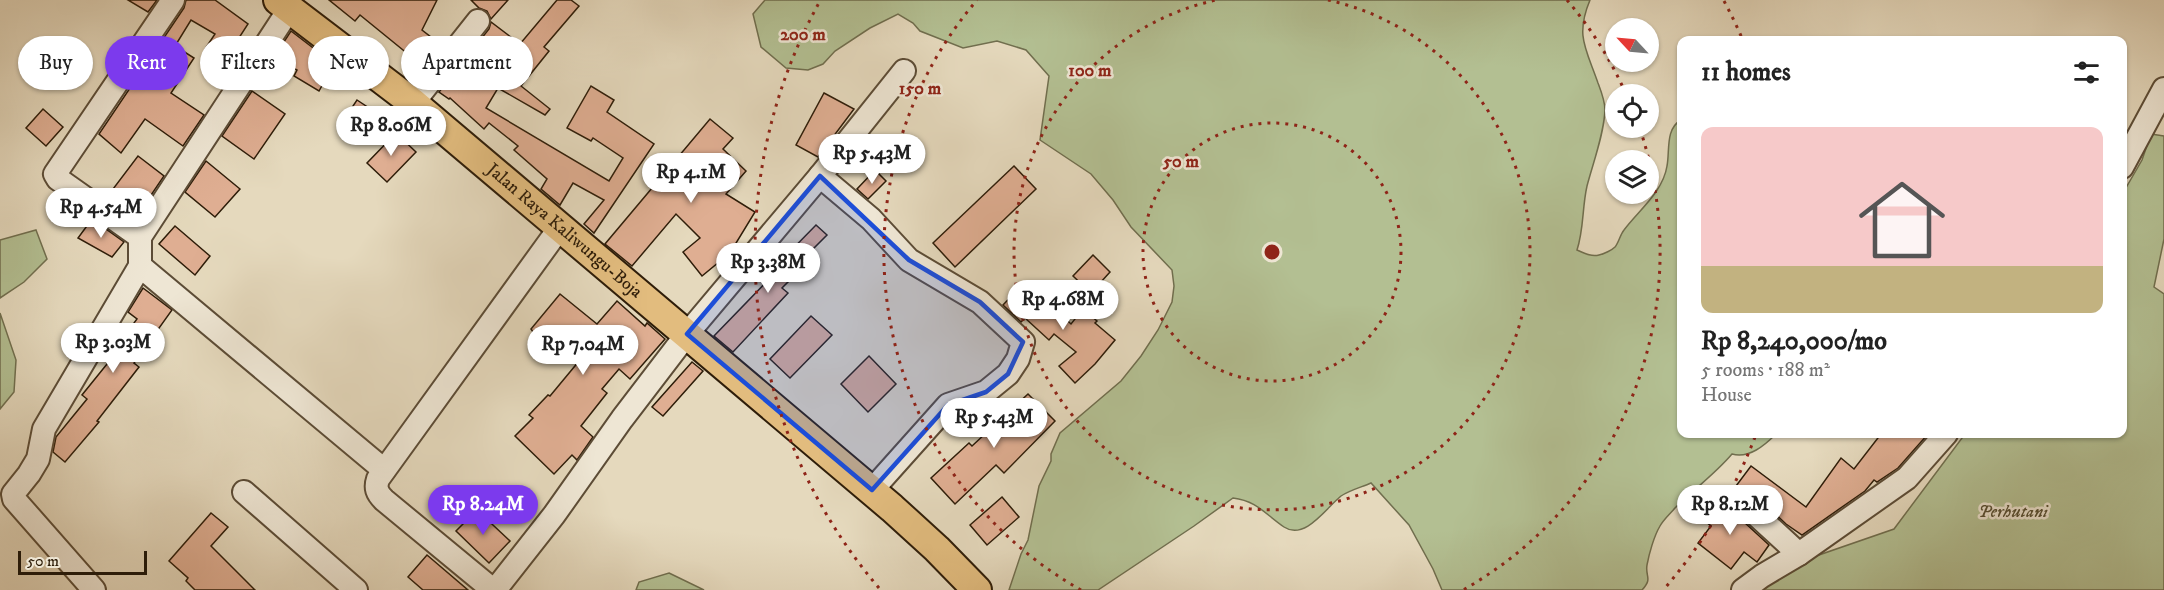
<!DOCTYPE html>
<meta charset="utf-8">
<style>
body{margin:0;font-family:"IM FELL DW Pica",serif;background:#f6f6f6;color:#222;height:100vh;display:flex;flex-direction:column;font-size:22px;white-space:nowrap}
*{box-sizing:border-box;margin:0}
p{font-size:20px;color:#767676}
.icon{flex:none;width:33px;height:33px;fill:none;stroke:currentColor;stroke-width:2;stroke-linecap:round;stroke-linejoin:round}
.map{position:relative;flex:1;overflow:hidden}
.sheet{position:absolute;left:1677px;top:36px;width:450px;height:402px;display:flex;flex-direction:column;background:#fff;border-radius:12px;box-shadow:0 2px 4px #0004}
.sheet>*{flex:none}
.top-card{position:absolute;left:18px;top:36px;width:570px;height:54px;display:flex;gap:12px}
.needle{width:39px;rotate:296deg}
.controls{position:absolute;left:1605px;top:18px;display:grid;gap:12px}
.controls a{display:grid;place-items:center;width:54px;height:54px;border-radius:50%;background:#fff;box-shadow:0 2px 4px #0004;font-size:30px}
.scale{position:absolute;left:18px;bottom:15px;width:129px;box-sizing:border-box;padding-left:6px;border:3px solid #2e1d09;border-top:0;font-size:16px;line-height:21px;white-space:nowrap;color:#2e1d09;-webkit-text-stroke:4px #eee6d4;paint-order:stroke}
.price{position:absolute;translate:-50% -51px;padding:0 14px;border-radius:21px;background:#fff;color:#222;font-size:20px;line-height:39px;filter:drop-shadow(0 2px 3px #0008)}
.price::after{content:'';position:absolute;left:50%;top:36px;width:18px;height:14px;margin-left:-9px;background:inherit;clip-path:polygon(0 0,100% 0,50% 100%)}
.price.active{background:#7c3aed;color:#fff}
ul{padding:0;list-style:none}
li{display:grid;align-content:center;gap:12px;height:318px;padding:0 24px}
li+li{border-top:2px solid #e0e0e0}
li span{display:grid;place-items:center;height:186px;border-radius:12px;color:#555}
li>.icon{margin-inline-start:auto}
span .icon{width:108px;height:108px;fill:#fffc;stroke-width:1}
li b{font-size:26px}
h2{display:flex;justify-content:space-between;align-items:center;height:72px;padding:0 24px;font-size:26px}
.tag{padding:0 21px;border-radius:27px;background:#fff;box-shadow:0 2px 4px #0004;font-size:21px;line-height:54px}
.tag.active{background:#7c3aed;color:#fff}
.map>svg:first-child{display:block}
.green{fill:#b3bf92;stroke:#706e4e;stroke-width:1.5}
.building{fill:#dfae92;stroke:#2e1d09;stroke-width:1.5}
.lines{fill:none;stroke-linecap:round;stroke-linejoin:round}
.minor-casing{stroke:#5c4c36;stroke-width:26}
.major-casing{stroke:#2e1d09;stroke-width:32}
.minor{stroke:#eee6d4;stroke-width:22}
.major{stroke:#e2bc7e;stroke-width:28}
.marked{fill:#1d4ed8;fill-opacity:0.2;stroke:#1d4ed8;stroke-width:4.5;stroke-linejoin:round}
.ring{fill:none;stroke:#8f2418;stroke-width:3;stroke-dasharray:3 6}
.labels{text-anchor:middle;dominant-baseline:central;stroke-width:5;stroke-linejoin:round;paint-order:stroke}
.street-label{font-size:18px;fill:#2e1d09;stroke:#eee6d4}
.park-label{font-size:18px;font-style:italic;fill:#564e32;stroke:#eee6d4}
.centre{fill:#8f2418;stroke:#eee6d4;stroke-width:3}
.ring-label{font-size:18px;text-anchor:middle;font-weight:bold;fill:#8f2418;stroke:#eee6d4;stroke-width:5;stroke-linejoin:round;paint-order:stroke}
</style>
<div class="map">
<svg width="2164" height="590" viewBox="0 0 2164 590">
<rect width="100%" height="100%" fill="#e5d9bd"/>
<filter id="stains"><feTurbulence type="fractalNoise" baseFrequency=".00333" numOctaves="4"/><feColorMatrix values="0 0 0 0 .2 0 0 0 0 .09 0 0 0 0 .02 0 0 0 .5 -.17"/></filter>
<radialGradient id="worn" r=".72"><stop offset=".6" stop-color="#630" stop-opacity="0"/><stop offset="1" stop-color="#630" stop-opacity=".3"/></radialGradient>
<g class="green">
<path d="M765 0H1590C1575 36 1586 48 1598 83 1601 91 1605 101 1605 110 1604 134 1593 163 1587 186 1582 208 1584 229 1577 250 1584 253 1591 257 1599 255 1604 254 1612 250 1615 247 1619 242 1620 235 1624 230 1638 211 1663 192 1667 166 1670 151 1665 129 1681 120L1682 434H1776C1765 445 1749 459 1732 454 1715 474 1694 489 1675 508 1670 514 1664 519 1660 526 1654 536 1649 554 1647 565 1645 577 1653 578 1642 590H1442L1433 569 1409 525 1371 483C1362 487 1350 490 1341 496 1327 507 1305 541 1284 527 1265 514 1257 501 1233 498L1194 526 1098 590H1009L1021 554 1028 540 1039 486 1051 461V454L1060 433 1121 381 1141 356 1158 330 1172 302 1174 286 1172 270 1131 227 1113 200 1091 174 1040 140 1049 76 1026 50 997 41 963 48 920 31 913 23 898 14 870 28 835 51 823 64 808 70 786 68 761 47 753 14Z"/>
<polygon points="2151,134 2164,136 2164,239 2154,287 2164,294 2164,590 1734,590 1738,583 1894,529 1965,434 2122,434 2123,193 2142,160"/>
<polygon points="36,230 47,259 24,282 0,298 0,240"/>
<polygon points="0,313 16,360 14,392 0,409"/>
<polygon points="669,573 704,590 636,590 639,582"/>
</g>
<g class="building">
<polygon points="128,0 157,0 148,12"/>
<polygon points="186,0 215,0 248,24 224,61 205,49 215,34 191,20 175,46 194,58 171,93 204,115 183,146 145,119 121,153 99,134 184,8"/>
<polygon points="329,0 437,0 422,30 436,41 419,63 360,15 355,21"/>
<polygon points="471,0 508,0 491,19 487,11 479,8"/>
<polygon points="557,0 571,0 579,6 544,47 549,51 521,86 550,109 545,115 498,88 486,108 609,181 623,158 593,138 591,141 567,128 591,86 614,100 607,112 654,144 594,233 584,224 604,200 573,183 560,205 541,189 547,179 514,150 518,146 489,123 484,129 450,98 449,99 439,92 489,29 491,22 520,44"/>
<polygon points="291,31 334,64 319,91 294,76 297,70 274,57"/>
<polygon points="252,91 285,114 254,159 222,136"/>
<polygon points="824,93 854,109 818,157 796,145"/>
<polygon points="357,100 375,112 363,130 345,118"/>
<polygon points="43,109 63,127 46,146 26,128"/>
<polygon points="710,119 733,138 723,149 746,171 726,194 755,212 730,253 702,276 683,252 700,238 676,214 632,266 605,244"/>
<polygon points="396,133 416,152 387,182 367,163"/>
<polygon points="138,156 164,176 141,210 113,189"/>
<polygon points="206,161 240,189 215,217 185,192"/>
<polygon points="1014,166 1036,189 955,267 933,243"/>
<polygon points="875,170 886,181 868,199 857,189"/>
<polygon points="92,219 124,242 112,257 78,238"/>
<polygon points="816,225 827,235 796,266 800,270 782,288 788,293 733,352 714,336 775,273 772,270"/>
<polygon points="175,226 210,256 195,275 159,244"/>
<polygon points="1093,255 1110,272 1091,293 1073,276"/>
<polygon points="1023,284 1049,308 1051,305 1071,324 1083,309 1097,321 1095,323 1115,340 1095,364 1075,383 1059,366 1076,352 1054,334 1049,340 1025,318 1021,322 1003,305"/>
<polygon points="143,288 172,310 134,363 139,367 97,421 99,422 65,462 53,452 56,437 87,399 82,395 120,348 117,346 137,319 128,312"/>
<polygon points="560,294 597,324 617,301 645,326 647,323 665,339 630,379 619,369 602,389 607,393 581,426 593,437 577,460 572,455 554,474 515,436 533,418 529,415 548,395 550,396 589,349 566,329 547,352 531,329"/>
<polygon points="811,316 832,335 790,378 770,359"/>
<polygon points="869,356 896,384 868,412 841,384"/>
<polygon points="692,362 703,371 663,416 652,407"/>
<polygon points="1028,394 1055,421 1004,473 996,465 955,504 931,478 969,443 972,446"/>
<polygon points="1881,434 1928,434 1898,468 1877,482 1874,480 1865,491 1802,535 1786,524 1748,489 1742,486 1736,486 1751,466 1806,507 1841,458 1854,469"/>
<polygon points="1002,497 1019,517 987,545 970,525"/>
<polygon points="1717,498 1723,503 1726,499 1730,509 1769,545 1757,562 1744,552 1731,569 1698,543 1711,526 1701,518"/>
<polygon points="477,510 510,541 489,563 456,531"/>
<polygon points="211,513 228,527 211,546 255,590 195,590 186,581 188,578 169,561"/>
<polygon points="427,555 468,590 423,590 408,577"/>
</g>
<g class="lines">
<g class="minor-casing">
<g id="minor">
<polyline points="413,103 478,21"/>
<polyline points="2122,167 2164,89"/>
<polyline points="820,176 871,219 909,260 980,302 1023,342 1018,359 1008,374 986,392 948,405 872,490"/>
<polyline points="140,237 58,179 55,174 173,0"/>
<polyline points="140,266 384,470"/>
<polyline points="244,492 356,590"/>
<polyline points="1739,499 1799,554"/>
<polyline points="94,590 14,499 13,494 29,474 38,459 44,429 140,266 140,237 290,8"/>
<path d="M493 590 384 500C377 493 375 488 378 479L561 226"/>
<polyline points="495,590 554,515 622,419 687,334 820,176 904,71"/>
<polyline points="1743,590 1762,576 1799,554 1907,478 1946,434"/>
</g>
</g>
<g class="major-casing">
<g id="major">
<path id="s1" d="M278 0 413 103 892 508 937 549 977 590"/>
</g>
</g>
<use href="#minor" class="minor"/>
<use href="#major" class="major"/>
</g>
<path class="marked" d="M820 176 909 260 980 302 1023 342 1008 374 986 392 948 405 872 490 687 334Z"/>
<g class="ring">
<circle cx="1272" cy="252" r="129"/>
<path d="M1328 0A258 258 0 1 1 1216 0"/>
<path d="M1081 590A388 388 0 0 1 977 0M1567 0A388 388 0 0 1 1626 94M1640 129A388 388 0 0 1 1463 590"/>
<path d="M1755 437A517 517 0 0 1 1665 588M879 588A517 517 0 0 1 820 1M1724 1A517 517 0 0 1 1742 38"/>
</g>
<g class="labels">
<g class="street-label">
<text stroke="none"><textPath href="#s1" startOffset="368">Jalan Raya Kaliwungu-Boja</textPath></text>
</g>
<g class="park-label">
<text x="2013" y="512">Perhutani</text>
</g>
</g>
<circle cx="1272" cy="252" r="9" class="centre"/>
<g class="ring-label">
<text x="803" y="40">200 m</text>
<text x="1090" y="76">100 m</text>
<text x="920" y="94">150 m</text>
<text x="1181" y="167">50 m</text>
</g>
<rect width="100%" height="100%" filter="url(#stains)"/>
<rect width="100%" height="100%" fill="url(#worn)"/>
</svg>
<div class="controls">
<a><svg class="needle" viewBox="-14 -14 28 28"><path d="M0-13l5 13h-10z" fill="#e53935"/><path d="M0 13l5-13h-10z" fill="#767676"/></svg></a>
<a><svg class="icon" aria-label="locate" viewBox="0 0 24 24"><circle cx="12" cy="12" r="6"/><path d="M12 2v4M12 18v4M2 12h4M18 12h4"/></svg></a>
<a><svg class="icon" aria-label="layers" viewBox="0 0 24 24"><path d="M12 4l9 5-9 5-9-5zM3 14l9 5 9-5"/></svg></a>
</div>
<div class="scale">50 m</div>
<b class="price" style="left:391px;top:157px">Rp 8.06M</b>
<b class="price" style="left:872px;top:185px">Rp 5.43M</b>
<b class="price" style="left:691px;top:204px">Rp 4.1M</b>
<b class="price" style="left:101px;top:239px">Rp 4.54M</b>
<b class="price" style="left:768px;top:294px">Rp 3.38M</b>
<b class="price" style="left:1063px;top:331px">Rp 4.68M</b>
<b class="price" style="left:113px;top:374px">Rp 3.03M</b>
<b class="price" style="left:583px;top:376px">Rp 7.04M</b>
<b class="price" style="left:994px;top:449px">Rp 5.43M</b>
<b class="price active" style="left:483px;top:536px">Rp 8.24M</b>
<b class="price" style="left:1730px;top:536px">Rp 8.12M</b>
<div class="top-card">
<a class="tag">Buy</a>
<a class="tag active">Rent</a>
<a class="tag">Filters</a>
<a class="tag">New</a>
<a class="tag">Apartment</a>
</div>
<section class="sheet">
<h2>11 homes<svg class="icon" aria-label="filters" viewBox="0 0 24 24"><path d="M4 7h16M4 17h16"/><circle cx="9" cy="7" r="2"/><circle cx="15" cy="17" r="2"/></svg></h2>
<ul>
<li><span style="background:linear-gradient(#f6c9c9 75%,#c2b280 0)"><svg class="icon" aria-label="home" viewBox="0 0 24 24"><path d="M3 11l9-7 9 7M6 9v11h12V9"/></svg></span><div><b>Rp 8,240,000/mo</b><p>5 rooms · 188 m²</p><p>House</p></div></li>
</ul>
</section>
</div>
